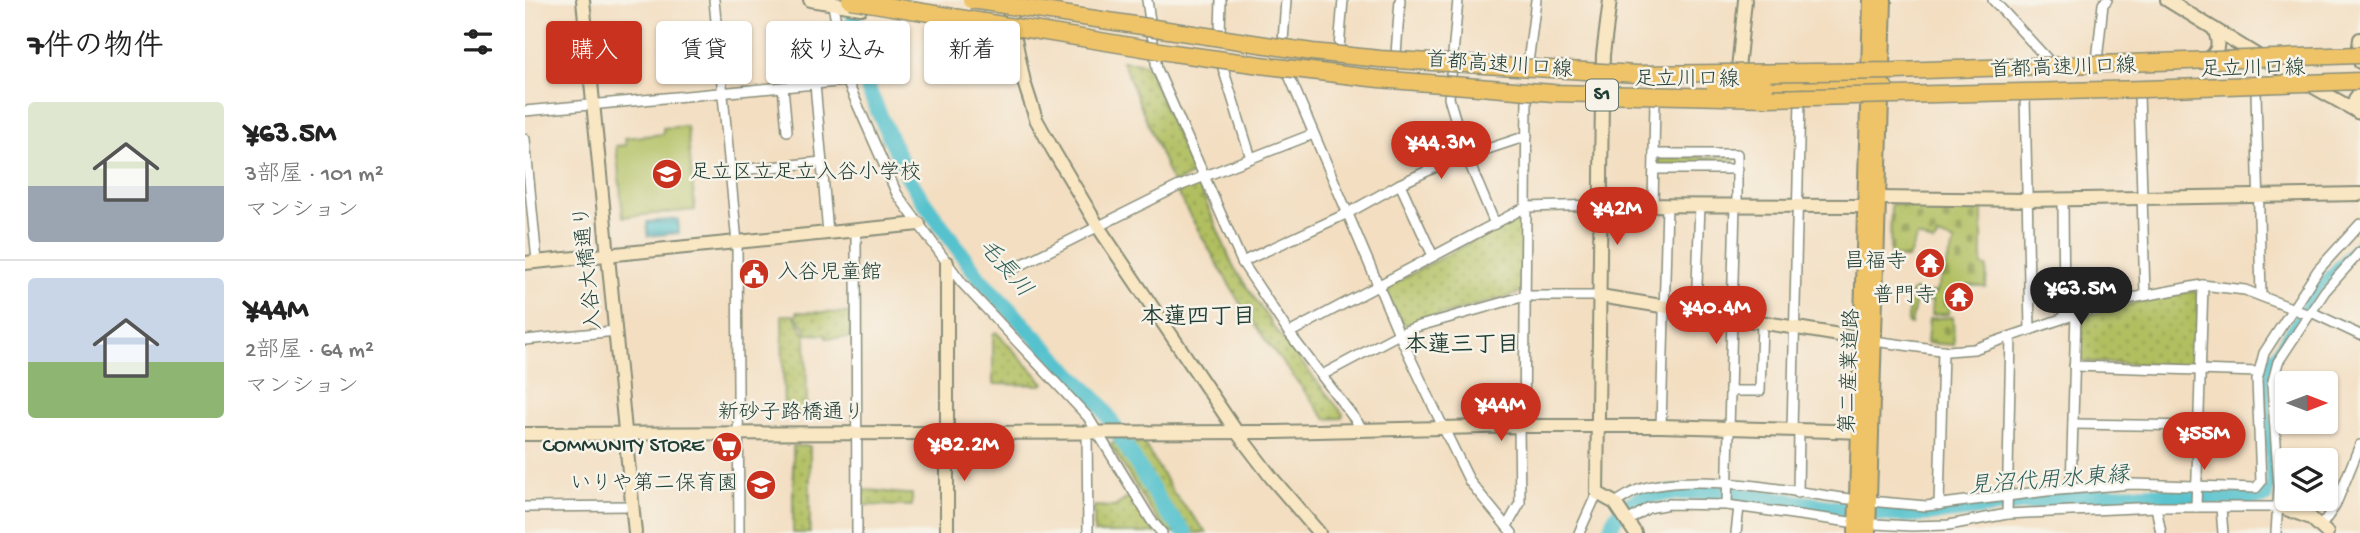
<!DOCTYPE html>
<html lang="ja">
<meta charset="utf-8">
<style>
body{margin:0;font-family:"Gochi Hand","Klee One",sans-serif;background:#f2f2f2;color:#222;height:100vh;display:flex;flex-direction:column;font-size:26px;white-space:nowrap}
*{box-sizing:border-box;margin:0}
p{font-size:23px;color:#767676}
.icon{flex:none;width:38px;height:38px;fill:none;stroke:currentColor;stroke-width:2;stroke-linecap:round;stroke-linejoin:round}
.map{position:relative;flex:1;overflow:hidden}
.drawer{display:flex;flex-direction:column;background:#fff;width:525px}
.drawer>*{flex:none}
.hud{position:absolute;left:21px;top:21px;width:665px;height:63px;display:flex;gap:14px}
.needle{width:46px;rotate:90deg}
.buttons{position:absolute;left:1750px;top:371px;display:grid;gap:14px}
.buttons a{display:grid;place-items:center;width:63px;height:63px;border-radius:7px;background:#fff;box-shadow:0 2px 5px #0004;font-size:35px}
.price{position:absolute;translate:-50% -60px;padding:0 16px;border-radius:24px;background:#c8321e;color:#fff;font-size:23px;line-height:46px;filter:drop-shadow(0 2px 4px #0008)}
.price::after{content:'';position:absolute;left:50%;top:42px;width:21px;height:16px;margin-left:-10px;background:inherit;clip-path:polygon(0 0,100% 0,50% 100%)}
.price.current{background:#222;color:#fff}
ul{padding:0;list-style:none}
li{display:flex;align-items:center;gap:21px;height:175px;padding:0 28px}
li+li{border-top:2px solid #e0e0e0}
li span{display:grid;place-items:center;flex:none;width:196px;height:140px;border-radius:7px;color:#555}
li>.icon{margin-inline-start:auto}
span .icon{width:84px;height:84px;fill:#fffc;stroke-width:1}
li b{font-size:30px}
h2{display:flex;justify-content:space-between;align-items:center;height:84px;padding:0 28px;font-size:30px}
.chip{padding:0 24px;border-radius:7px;background:#fff;box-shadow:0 2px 5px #0004;font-size:24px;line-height:63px}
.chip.current{background:#c8321e;color:#fff}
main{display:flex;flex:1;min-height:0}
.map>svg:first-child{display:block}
.grass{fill:url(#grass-dots);stroke:#687e4a;stroke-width:2}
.cemetery{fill:url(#cemetery-stones);stroke:#687e4a;stroke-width:2}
.garden{fill:#b1bf61;stroke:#687e4a;stroke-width:2}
.water{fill:url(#water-rules);stroke:#3a8081;stroke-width:2}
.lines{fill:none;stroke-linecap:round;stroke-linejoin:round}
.canal{stroke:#56c2ce;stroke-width:9}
.river{stroke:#56c2ce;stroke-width:16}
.street-casing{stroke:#898e7a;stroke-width:12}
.secondary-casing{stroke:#898e7a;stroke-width:16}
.primary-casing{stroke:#898e7a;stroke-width:18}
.highway-casing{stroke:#898e7a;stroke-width:19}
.street{stroke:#fff;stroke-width:9}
.secondary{stroke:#f9e7c3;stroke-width:12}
.primary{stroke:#efc469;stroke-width:14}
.highway{stroke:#efc469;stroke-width:16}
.highway-bridge-casing{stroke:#898e7a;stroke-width:19;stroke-linecap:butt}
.highway-bridge{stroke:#efc469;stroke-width:16}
.labels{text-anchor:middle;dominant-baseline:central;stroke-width:5;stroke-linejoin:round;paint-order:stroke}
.shield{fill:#f7f3e8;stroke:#60746a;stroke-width:2}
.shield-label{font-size:19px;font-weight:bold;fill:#1f3d34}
.street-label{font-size:21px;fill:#1f3d34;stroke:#f7f3e8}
.poi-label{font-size:21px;fill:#1f3d34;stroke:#f7f3e8;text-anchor:end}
.water-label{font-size:23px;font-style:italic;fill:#2d5e5a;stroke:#f7f3e8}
.neighbourhood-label{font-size:23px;font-weight:bold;fill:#1f3d34;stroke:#f7f3e8}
</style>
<main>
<section class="drawer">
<h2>7件の物件<svg class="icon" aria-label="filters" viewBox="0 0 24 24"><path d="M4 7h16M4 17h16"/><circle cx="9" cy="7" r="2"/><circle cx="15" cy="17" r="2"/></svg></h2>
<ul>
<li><span style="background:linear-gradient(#dfe7d0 60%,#9aa5b1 0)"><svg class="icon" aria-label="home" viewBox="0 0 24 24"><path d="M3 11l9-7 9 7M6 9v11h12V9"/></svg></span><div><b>¥63.5M</b><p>3部屋 · 101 m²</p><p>マンション</p></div></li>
<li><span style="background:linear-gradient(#c9d6e8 60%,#8fb573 0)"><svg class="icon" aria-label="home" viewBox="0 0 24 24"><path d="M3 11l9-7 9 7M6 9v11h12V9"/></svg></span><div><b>¥44M</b><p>2部屋 · 64 m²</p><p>マンション</p></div></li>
</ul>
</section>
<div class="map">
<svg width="1835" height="533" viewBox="0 0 1835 533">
<defs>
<pattern id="grass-dots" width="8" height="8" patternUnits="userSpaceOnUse" patternTransform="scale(1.75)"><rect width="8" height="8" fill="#b1bf61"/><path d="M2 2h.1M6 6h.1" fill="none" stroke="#8f9c51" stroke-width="1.8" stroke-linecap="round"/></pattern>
<pattern id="cemetery-stones" width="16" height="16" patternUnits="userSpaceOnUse" patternTransform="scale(1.75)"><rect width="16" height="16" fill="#b1bf61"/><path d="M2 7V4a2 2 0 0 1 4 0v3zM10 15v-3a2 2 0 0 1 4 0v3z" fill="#8f9c51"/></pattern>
<pattern id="water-rules" width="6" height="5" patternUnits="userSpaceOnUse" patternTransform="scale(1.75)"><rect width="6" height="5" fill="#56c2ce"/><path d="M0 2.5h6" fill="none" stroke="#479fa8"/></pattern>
</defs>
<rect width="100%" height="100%" fill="#f7f3e8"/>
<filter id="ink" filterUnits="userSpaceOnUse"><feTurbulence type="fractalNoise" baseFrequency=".0143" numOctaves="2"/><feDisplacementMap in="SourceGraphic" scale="14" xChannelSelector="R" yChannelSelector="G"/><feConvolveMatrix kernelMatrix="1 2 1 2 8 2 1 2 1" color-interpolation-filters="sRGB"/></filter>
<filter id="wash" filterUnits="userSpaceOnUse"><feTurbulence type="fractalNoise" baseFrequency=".00686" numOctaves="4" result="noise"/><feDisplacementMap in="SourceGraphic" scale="28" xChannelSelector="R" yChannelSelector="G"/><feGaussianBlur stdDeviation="1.57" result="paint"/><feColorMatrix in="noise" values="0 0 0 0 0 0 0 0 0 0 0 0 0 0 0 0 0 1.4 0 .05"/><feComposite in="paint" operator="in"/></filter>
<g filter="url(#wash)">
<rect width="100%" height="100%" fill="#f3dec1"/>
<g class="grass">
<polygon points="597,61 616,63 623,68 668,174 648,184"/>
<polygon points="1133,157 1209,157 1209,166 1133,165"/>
<polygon points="670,183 674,186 708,266 750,329 818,414 817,418 801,419 741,341 713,300 651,191"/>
<polygon points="992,217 997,221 996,289 993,294 881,325 875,323 862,293 864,286"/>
<polygon points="1669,291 1674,295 1672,360 1667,366 1560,362 1555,357 1557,320 1559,316 1641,295"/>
<polygon points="272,312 325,313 325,338 301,338 301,335 282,334 280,327 272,318"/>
<polygon points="257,315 269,315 281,336 282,417 259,417"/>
<polygon points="471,332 519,383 517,385 468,384 468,334"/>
<polygon points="617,440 649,494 682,533 667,533 641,500 605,443"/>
<polygon points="587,443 594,443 634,509 654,533 644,533 628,514 586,446"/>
<rect x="268" y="446" width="17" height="87"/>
<path d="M338 490C355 490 369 494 387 494V506L338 505Z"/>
<polygon points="606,496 621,521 631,533 569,533 569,506 589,507"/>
</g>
<g class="cemetery">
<polygon points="1366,204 1457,204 1457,266 1462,267 1461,287 1444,285 1443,290 1426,288 1423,314 1406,315 1407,301 1391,299 1386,325 1383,324 1383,296 1389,290 1404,295 1406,292 1410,294 1430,242 1413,236 1409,243 1392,236 1383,259 1365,255"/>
<polygon points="1428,317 1429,345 1402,343 1404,319"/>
</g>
<polygon class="garden" points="162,126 170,210 98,217 91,146 101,145 100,138 138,134 138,128"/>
<polygon class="water" points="153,219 154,233 123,236 122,222"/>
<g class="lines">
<polyline class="canal" points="1740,496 1745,490 1746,484 1740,383 1746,359 1782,303 1805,274 1835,241"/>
<g class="river">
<polyline points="327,0 335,69 339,80 382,175 394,195 455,279 576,405 639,509 660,533"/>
<path d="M1085 533C1087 511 1110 498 1130 495 1206 484 1282 507 1358 514 1399 517 1438 510 1479 505 1525 500 1571 495 1617 494 1654 493 1704 502 1740 496"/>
</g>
</g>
</g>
<g filter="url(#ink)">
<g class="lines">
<g class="street-casing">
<g id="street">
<polyline points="189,0 212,243 214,533"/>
<polyline points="307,0 322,81 372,194 437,283 563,417 626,520 637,533"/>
<polyline points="622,0 632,69 717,262 764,333 839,431"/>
<polyline points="933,0 924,98 941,155 970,224"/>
<polyline points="1468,0 1526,63"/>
<polyline points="695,32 696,0"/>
<polyline points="758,41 761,0"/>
<polyline points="814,48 818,0"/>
<polyline points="871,54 875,0"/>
<polyline points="1572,61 1578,4 1582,0"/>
<polyline points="1003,63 1011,0"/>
<polyline points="697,65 726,158"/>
<polyline points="763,73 874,334 919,429 945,482 987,533"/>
<polyline points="290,84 303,233"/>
<polyline points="258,87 262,131"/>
<polyline points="1731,91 1736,296"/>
<polyline points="1614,94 1620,295"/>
<polyline points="1500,96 1505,330"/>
<polyline points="0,111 322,81"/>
<polyline points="0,139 12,261"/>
<polyline points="1129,154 1212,154 1212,206"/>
<polyline points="1129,169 1213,169"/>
<polyline points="205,171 297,162"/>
<polyline points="875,184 908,256"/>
<polyline points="1538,200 1539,317"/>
<polyline points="1128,205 1130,101"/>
<polyline points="331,230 332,533"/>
<polyline points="717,262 823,213 875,184 917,164 1002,136"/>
<polyline points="484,271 652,187 788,134"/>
<polyline points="1171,311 1175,205"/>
<polyline points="1786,312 1835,335"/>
<polyline points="764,333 1001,207 1076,205"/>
<polyline points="0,340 91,331"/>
<polyline points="1349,341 1423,351 1449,349 1586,302 1677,285 1720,290 1784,315"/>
<polyline points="1549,366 1733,372"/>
<polyline points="797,375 874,334 891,327 1000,296 1075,296"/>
<polyline points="1205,391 1235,391 1237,322"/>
<polyline points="1548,424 1673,426"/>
<polyline points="999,426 1002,96"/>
<polyline points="1136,426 1142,205"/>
<polyline points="1267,430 1275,100"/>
<polyline points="562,432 563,533"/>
<polyline points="1546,489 1551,313"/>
<polyline points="1273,493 1274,431"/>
<polyline points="1344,501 1401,506 1522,491 1607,484 1731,488 1736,482 1732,380 1739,353 1793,270 1835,224"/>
<path d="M1090 503C1097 499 1105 493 1113 490 1172 470 1271 493 1332 500"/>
<polyline points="1202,505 1210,205"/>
<polyline points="1414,505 1418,350"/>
<polyline points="0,507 107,506"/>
<polyline points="1631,507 1636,533"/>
<polyline points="1671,507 1678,285"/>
<polyline points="1696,508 1698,533"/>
<polyline points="1482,514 1486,337"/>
<polyline points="1103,521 1123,508 1144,504 1202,505 1332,523 1386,526 1424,525 1482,514 1631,507 1756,507"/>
<polyline points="982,526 995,503 994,426"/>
<polyline points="1796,526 1810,506 1835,445"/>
<polyline points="1054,533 1072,493"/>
<polyline points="1211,533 1214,507"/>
<polyline points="1751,533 1754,487 1747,385 1753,362 1800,291 1835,252"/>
</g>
</g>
<g class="secondary-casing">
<g id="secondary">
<polyline points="58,0 110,533"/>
<polyline points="285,0 336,8"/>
<polyline points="482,0 499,82 511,119 528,150 574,228 711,431 746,477 794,533"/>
<polyline points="1085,0 1078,55 1077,99 1072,493 1090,503 1110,533"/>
<polyline points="1642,0 1735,57 1835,113"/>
<path d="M1684 58C1695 51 1694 41 1689 29"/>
<polyline points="1835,62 1833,53 1835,39"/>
<polyline points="1213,69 1220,0"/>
<polyline points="1832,112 1830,99 1835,92"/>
<polyline points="1354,198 1502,200 1835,194"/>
<polyline points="1076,205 1341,206"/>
<polyline points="0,263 394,224"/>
<polyline points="422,263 422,533"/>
<polyline points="1075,296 1345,340"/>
<polyline points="0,434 751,432 999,426 1136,426 1343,432"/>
<polyline points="1756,507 1786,518 1802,533"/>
</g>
</g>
<g class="primary-casing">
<g id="primary">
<polyline points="1331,533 1346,0"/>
<polyline points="1343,533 1359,0"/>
</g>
</g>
<g class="highway-casing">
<g id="highway">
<polyline points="1240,81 1301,79"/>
<polyline points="1288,87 1360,88"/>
</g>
</g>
<use href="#street" class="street"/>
<use href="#secondary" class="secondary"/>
<use href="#primary" class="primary"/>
<use href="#highway" class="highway"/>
<g class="highway-bridge-casing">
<g id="highway-bridge">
<polyline points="325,0 648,53 743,66 854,79 1028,93 1242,98 1620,89 1835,81"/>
<polyline points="446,0 787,52 855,59 1112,74 1371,71 1835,55"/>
<polyline points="1190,87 1240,87"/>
</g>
</g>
<use href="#highway-bridge" class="highway-bridge"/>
</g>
</g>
<defs>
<g id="school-disc" transform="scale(1.575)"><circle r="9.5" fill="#c8321e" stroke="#f7f3e8"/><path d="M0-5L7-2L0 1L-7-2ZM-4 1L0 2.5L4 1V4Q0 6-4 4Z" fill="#fff"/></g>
<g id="temple-disc" transform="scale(1.575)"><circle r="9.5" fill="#c8321e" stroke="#f7f3e8"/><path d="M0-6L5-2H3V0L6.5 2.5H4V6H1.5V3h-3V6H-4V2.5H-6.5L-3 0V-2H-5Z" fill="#fff"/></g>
<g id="civic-disc" transform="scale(1.575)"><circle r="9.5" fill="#c8321e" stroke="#f7f3e8"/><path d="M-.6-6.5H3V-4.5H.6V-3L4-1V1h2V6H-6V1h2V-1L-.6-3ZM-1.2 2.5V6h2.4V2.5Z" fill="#fff"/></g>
<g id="supermarket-disc" transform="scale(1.575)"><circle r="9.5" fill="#c8321e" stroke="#f7f3e8"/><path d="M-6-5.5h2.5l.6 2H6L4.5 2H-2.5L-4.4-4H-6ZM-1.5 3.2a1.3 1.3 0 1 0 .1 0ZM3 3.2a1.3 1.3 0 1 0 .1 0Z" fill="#fff"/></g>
</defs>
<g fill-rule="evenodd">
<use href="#school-disc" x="142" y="174"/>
<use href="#temple-disc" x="1405" y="263"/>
<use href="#civic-disc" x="229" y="274"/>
<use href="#temple-disc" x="1434" y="297"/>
<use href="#supermarket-disc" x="202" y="447"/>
<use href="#school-disc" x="236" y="485"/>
</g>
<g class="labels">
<rect class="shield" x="1061" y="79.5" width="32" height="31" rx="5"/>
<g class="shield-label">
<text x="1077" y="95">S1</text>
</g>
<g class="street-label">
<text transform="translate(974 67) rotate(4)">首都高速川口線</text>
<text transform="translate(1538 70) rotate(-2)">首都高速川口線</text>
<text transform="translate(1728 71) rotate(-1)">足立川口線</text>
<text x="1162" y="81">足立川口線</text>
<text transform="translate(65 268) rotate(-96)">入谷大橋通り</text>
<text transform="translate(1327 371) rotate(-88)">第二産業道路</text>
<text x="266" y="414">新砂子路橋通り</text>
</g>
<g class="poi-label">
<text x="165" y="174" text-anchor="start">足立区立足立入谷小学校</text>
<text x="1382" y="263">昌福寺</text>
<text x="252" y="274" text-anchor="start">入谷児童館</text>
<text x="1411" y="297">普門寺</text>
<text x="179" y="447">COMMUNITY STORE</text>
<text x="213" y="485">いりや第二保育園</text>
</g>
<g class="water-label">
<text transform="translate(479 269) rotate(49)">毛長川</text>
<text transform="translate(1524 482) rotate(-4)">見沼代用水東縁</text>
</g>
<g class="neighbourhood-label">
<text x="673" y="318">本蓮四丁目</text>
<text x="937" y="346">本蓮三丁目</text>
</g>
</g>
</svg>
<div class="buttons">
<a><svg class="needle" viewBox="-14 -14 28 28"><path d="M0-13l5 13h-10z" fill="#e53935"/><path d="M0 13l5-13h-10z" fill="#767676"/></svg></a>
<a><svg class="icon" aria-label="layers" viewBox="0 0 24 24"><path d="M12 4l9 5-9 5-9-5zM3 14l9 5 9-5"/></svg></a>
</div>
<b class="price" style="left:916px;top:181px">¥44.3M</b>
<b class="price" style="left:1092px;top:247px">¥42M</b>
<b class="price current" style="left:1556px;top:327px">¥63.5M</b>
<b class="price" style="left:1191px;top:346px">¥40.4M</b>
<b class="price" style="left:976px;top:443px">¥44M</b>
<b class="price" style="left:1679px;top:472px">¥55M</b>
<b class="price" style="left:439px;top:483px">¥82.2M</b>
<div class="hud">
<a class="chip current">購入</a>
<a class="chip">賃貸</a>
<a class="chip">絞り込み</a>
<a class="chip">新着</a>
</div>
</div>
</main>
